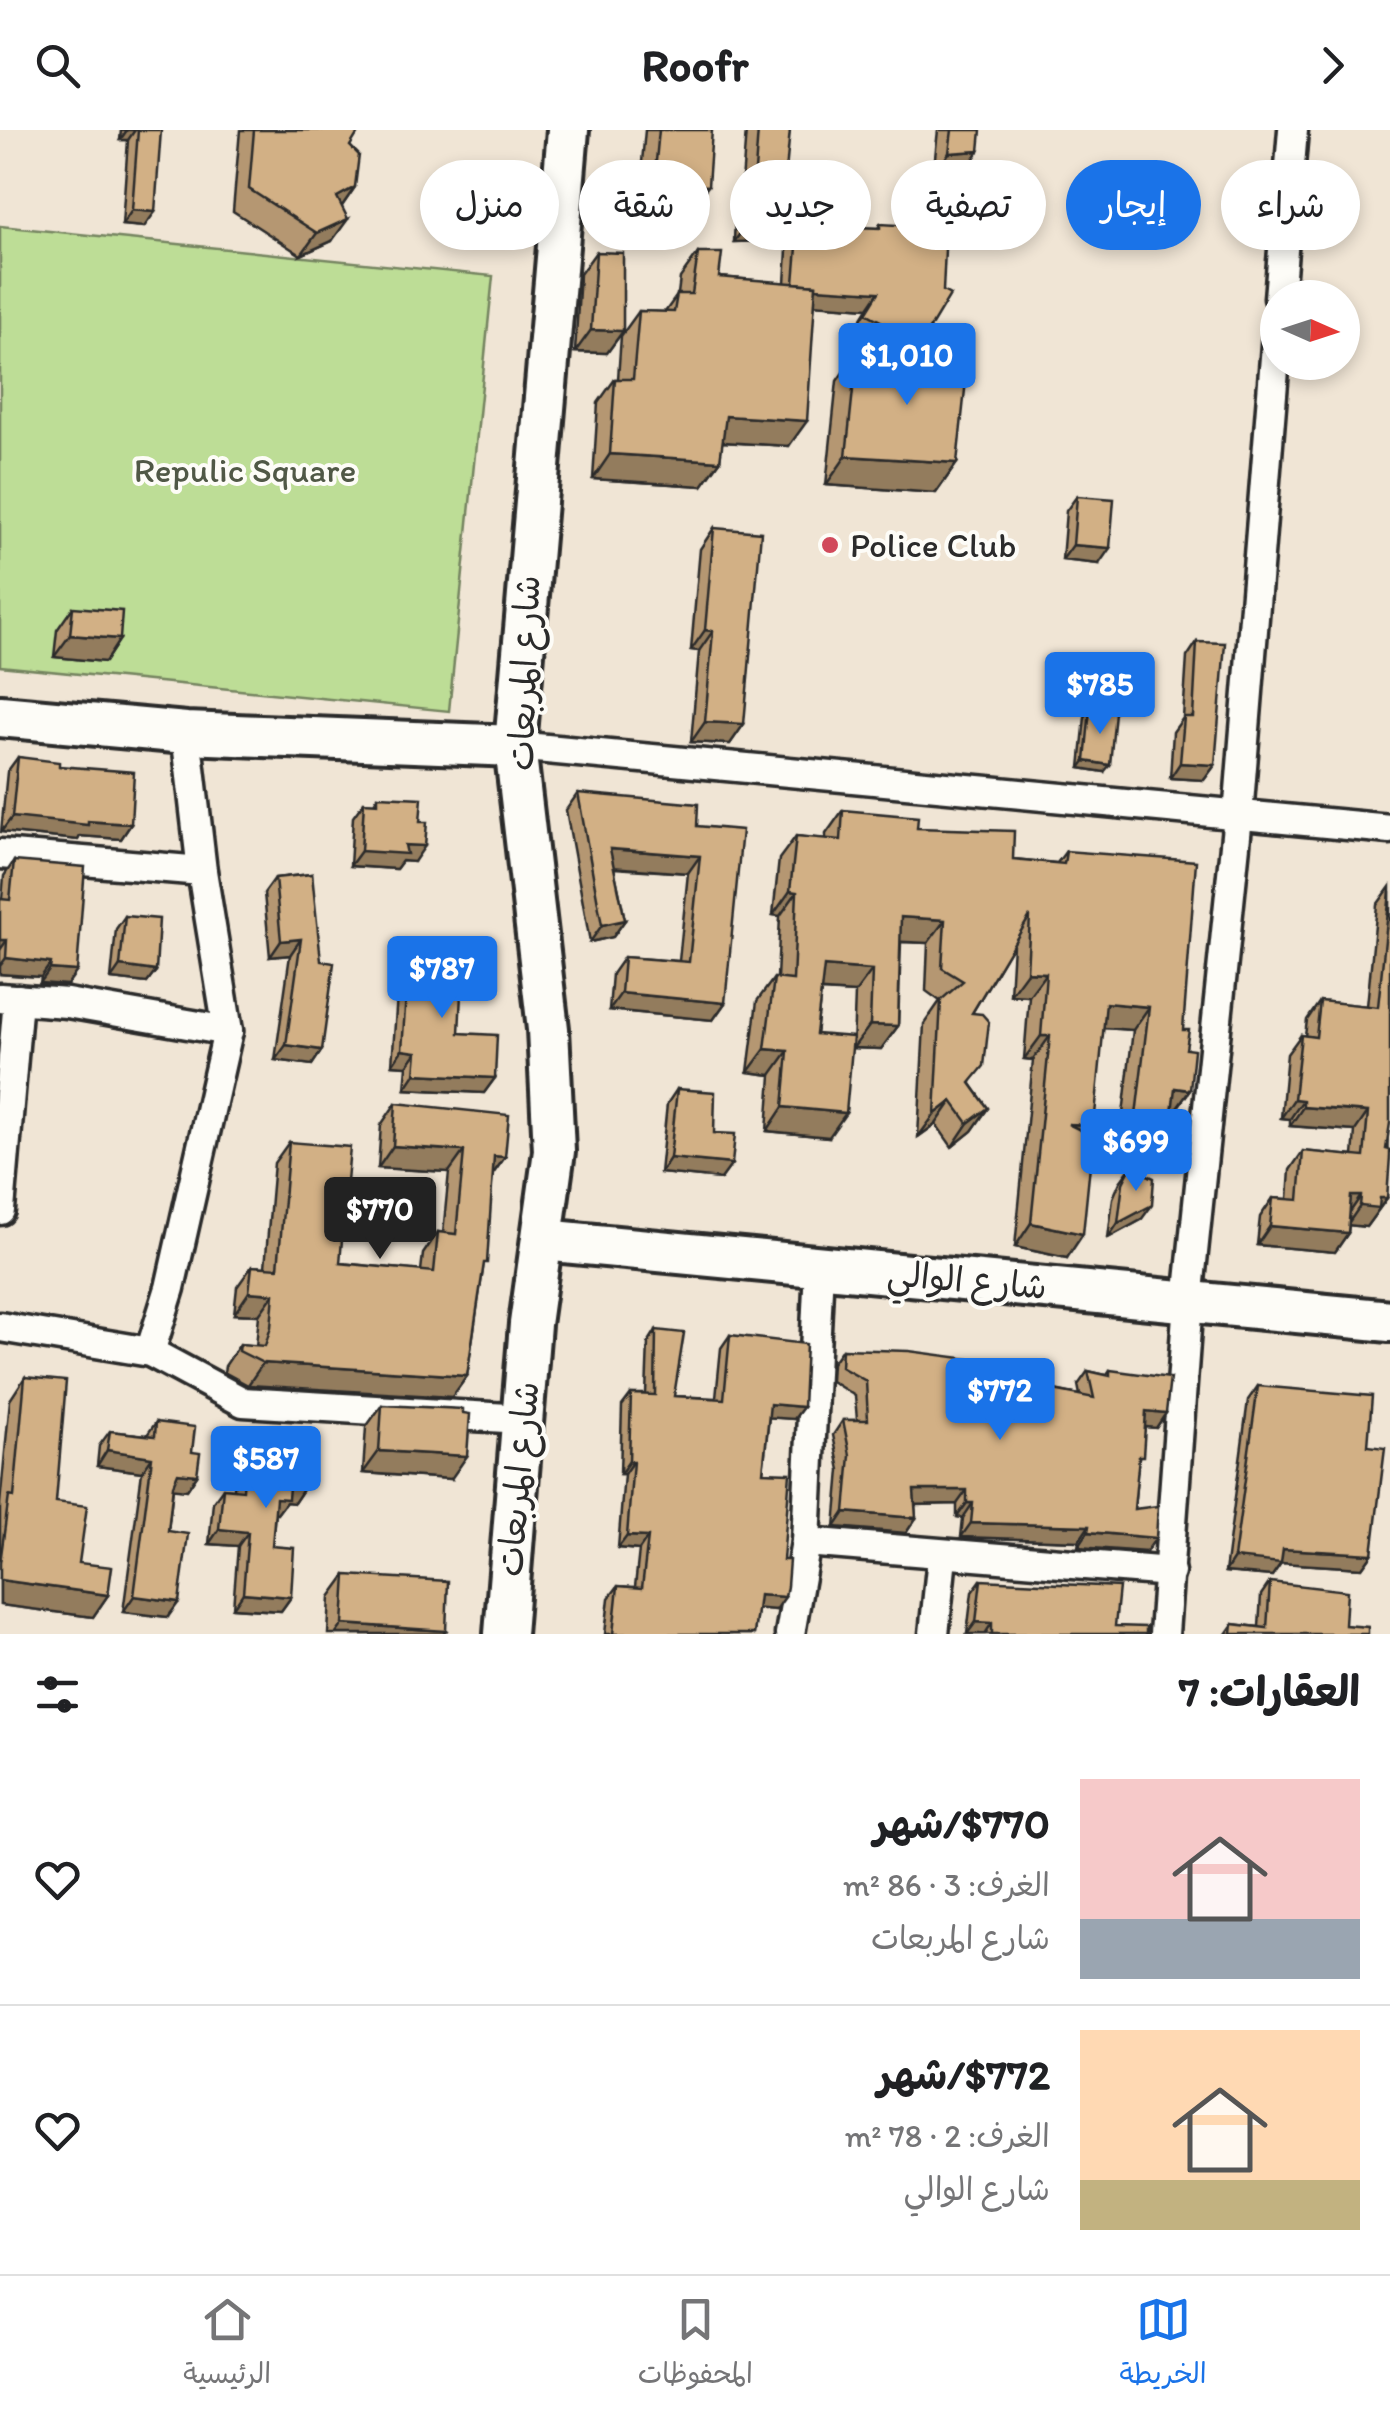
<!DOCTYPE html>
<html lang="ar">
<meta charset="utf-8">
<style>
body{margin:0;font-family:Itim,"Playpen Sans Arabic",sans-serif;background:#f6f6f6;color:#202124;direction:rtl;height:100vh;display:flex;flex-direction:column;font-size:38px;white-space:nowrap}
*{box-sizing:border-box;margin:0}
p{font-size:32px;color:#757577}
.icon{flex:none;width:55px;height:55px;fill:none;stroke:currentColor;stroke-width:2;stroke-linecap:round;stroke-linejoin:round}
.map{position:relative;height:1504px;overflow:hidden;direction:ltr}
.drawer{display:flex;flex-direction:column;background:#fff;flex:1}
.drawer>*{flex:none}
.banner{position:absolute;left:30px;top:30px;width:1330px;height:90px;direction:rtl;display:flex;gap:20px}
.needle{width:65px;rotate:93deg}
.tools{position:absolute;left:1260px;top:150px;display:grid;gap:20px}
.tools a{display:grid;place-items:center;width:100px;height:100px;border-radius:50%;background:#fff;box-shadow:0 5px 15px #0003;font-size:50px}
.price{position:absolute;translate:-50% -85px;padding:0 22px;border-radius:10px;background:#1a73e8;color:#fff;font-size:32px;line-height:65px;filter:drop-shadow(0 2px 5px #0008)}
.price::after{content:'';position:absolute;left:50%;top:60px;width:30px;height:22px;margin-left:-15px;background:inherit;clip-path:polygon(0 0,100% 0,50% 100%)}
.price.on{background:#222;color:#fff}
ul{padding:0;list-style:none}
li{display:flex;align-items:center;gap:30px;height:250px;padding:0 30px}
li+li{border-top:2px solid #e0e0e0}
li span{display:grid;place-items:center;flex:none;width:280px;height:200px;border-radius:0px;color:#555}
li>.icon{margin-inline-start:auto}
span .icon{width:120px;height:120px;fill:#fffc;stroke-width:1}
li b{font-size:42px}
h2{display:flex;justify-content:space-between;align-items:center;height:120px;padding:0 30px;font-size:42px}
.chip{padding:0 35px;border-radius:45px;background:#fff;box-shadow:0 5px 15px #0003;font-size:35px;line-height:90px}
.chip.on{background:#1a73e8;color:#fff}
header{display:flex;justify-content:space-between;align-items:center;height:130px;padding:0 30px;background:#fff;font-size:45px;font-weight:700}
.tab-bar{display:flex;justify-content:space-around;align-items:center;height:140px;border-top:2px solid #e0e0e0;background:#fff;font-size:28px;color:#757577}
.tab-bar a{display:grid;justify-items:center;gap:5px}
.tab-bar .on{color:#1a73e8}
.map>svg:first-child{display:block}
.green{fill:#bddd96;stroke:#748460;stroke-width:2.5}
.lines{fill:none;stroke-linecap:round;stroke-linejoin:round}
.street-casing{stroke:#2b2b2b;stroke-width:35}
.secondary-casing{stroke:#2b2b2b;stroke-width:48}
.street{stroke:#fdfcf7;stroke-width:28}
.secondary{stroke:#fdfcf7;stroke-width:40}
.wall{fill:#b59772;stroke:#2b2b2b;stroke-width:2.5}
.shaded-wall{fill:#937b5d;stroke:#2b2b2b;stroke-width:2.5}
.building{fill:#d2b085;stroke:#2b2b2b;stroke-width:2.5}
.poi-dot{fill:#d1495b;stroke:#fdfcf7;stroke-width:4}
.labels{text-anchor:middle;dominant-baseline:central;stroke-width:8;stroke-linejoin:round;paint-order:stroke}
.park-label{font-size:35px;fill:#505846;stroke:#fdfcf7}
.poi-label{font-size:35px;fill:#2b2b2b;stroke:#fdfcf7;text-anchor:start}
.street-label{font-size:35px;fill:#2b2b2b;stroke:#fdfcf7}
</style>
<header><svg class="icon" aria-label="forward" viewBox="0 0 24 24"><path d="M9 5l7 7-7 7"/></svg>Roofr<svg class="icon" aria-label="search" viewBox="0 0 24 24"><circle cx="10" cy="10" r="6"/><path d="M15 15l6 6"/></svg></header>
<div class="map">
<svg width="1390" height="1504" viewBox="0 0 1390 1504">
<rect width="100%" height="100%" fill="#f0e5d5"/>
<filter id="ink" filterUnits="userSpaceOnUse"><feTurbulence type="fractalNoise" baseFrequency=".01" numOctaves="2"/><feDisplacementMap in="SourceGraphic" scale="20" xChannelSelector="R" yChannelSelector="G"/><feConvolveMatrix kernelMatrix="1 2 1 2 8 2 1 2 1" color-interpolation-filters="sRGB"/></filter>
<g filter="url(#ink)">
<polygon class="green" points="0,96 493,146 449,581 0,536"/>
<g class="lines">
<g class="street-casing">
<g id="street">
<polyline points="1279,168 1293,0"/>
<polyline points="515,616 1390,699"/>
<polyline points="0,724 202,741"/>
<polyline points="0,868 67,873 228,901"/>
<polyline points="0,1080 18,869"/>
<polyline points="0,1197 150,1222 243,1272 523,1289"/>
<polyline points="150,1222 170,1158 228,901 202,741 186,603"/>
<polyline points="806,1412 1170,1442"/>
<polyline points="790,1504 806,1412 819,1137"/>
<polyline points="934,1504 942,1427"/>
<polyline points="1164,1504 1188,1171 1238,686 1278,190"/>
</g>
</g>
<g class="secondary-casing">
<g id="secondary">
<polyline points="0,586 186,603 515,616"/>
<polyline points="543,1110 1390,1191"/>
<polyline points="505,1504 530,1194 554,1021 548,899 515,616 568,0"/>
</g>
</g>
<use href="#street" class="street"/>
<use href="#secondary" class="secondary"/>
</g>
<g class="wall">
<polygon points="121,0 161,0 144,97 122,95 128,10 120,10"/>
<polygon points="240,0 354,0 350,16 355,57 342,76 332,111 301,125 233,81"/>
<polygon points="645,0 712,0 692,79 638,75"/>
<polygon points="746,0 790,0 768,111 734,112 735,86 740,79"/>
<polygon points="938,0 981,0 963,44 933,46"/>
<polygon points="880,94 921,213 911,227 957,333 936,363 826,355 837,251 857,222 906,226 855,199 868,178 815,174 789,316 722,312 720,331 702,356 593,349 598,273 615,249 618,249 621,206 639,181 665,182 678,164 680,148 698,123 719,147 785,153 787,120 798,105 817,106 824,96 878,98"/>
<polygon points="596,122 623,201 607,223 575,222 580,144"/>
<polygon points="1077,366 1099,434 1062,430 1066,381"/>
<polygon points="714,398 744,594 730,614 691,612 699,521 691,520 700,419"/>
<polygon points="73,477 120,509 105,532 54,527 57,500"/>
<polygon points="1197,512 1215,635 1204,650 1170,648 1173,602 1183,588 1187,527"/>
<polygon points="1090,579 1104,642 1080,638 1085,587"/>
<polygon points="18,627 59,636 131,694 121,709 80,706 78,710 1,702 7,642"/>
<polygon points="578,663 697,696 725,873 713,890 609,880 612,844 624,827 679,831 688,743 614,738 625,790 613,807 590,812 566,680"/>
<polygon points="378,666 420,692 414,732 402,731 396,739 350,736 353,687 364,672 374,673"/>
<polygon points="843,680 917,698 1013,729 1057,733 1066,721 1183,900 1186,919 1190,960 1173,984 1171,983 1153,1021 1119,1018 1133,900 1103,898 1088,1004 1067,1128 1015,1117 1033,930 1024,929 1029,866 1010,865 1013,814 972,883 971,954 988,978 972,1001 952,1017 936,994 918,1007 924,894 940,871 926,861 928,813 901,812 898,896 881,919 853,918 855,863 821,861 816,904 829,1007 767,1001 771,945 748,942 757,871 774,848 777,848 780,786 773,785 779,729 796,706 826,709 826,704"/>
<polygon points="14,731 67,855 40,853 41,847 0,844 0,769 2,769 4,746"/>
<polygon points="312,744 322,920 312,935 275,930 290,825 270,827 264,763 275,748"/>
<polygon points="1390,757 1387,1068 1366,1097 1349,1095 1348,1103 1335,1122 1257,1115 1260,1087 1273,1068 1288,1069 1290,1040 1303,1021 1353,1026 1355,1001 1290,996 1290,989 1281,988 1287,924 1301,905 1305,906 1307,890 1320,871 1367,876 1377,775"/>
<polygon points="125,786 156,841 147,853 111,849 116,799"/>
<polygon points="409,823 459,903 495,948 484,963 405,959 407,936 392,935 399,837"/>
<polygon points="677,959 714,1003 732,1034 721,1049 660,1043 667,974"/>
<polygon points="396,973 505,1027 493,1044 483,1139 467,1246 452,1267 248,1255 224,1242 225,1236 240,1214 256,1216 259,1185 234,1184 237,1157 252,1136 265,1137 274,1033 289,1012 340,1133 421,1141 423,1124 438,1102 443,1103 449,1042 378,1038 381,995"/>
<polygon points="1131,1037 1141,1090 1108,1108 1113,1068 1120,1052"/>
<polygon points="656,1200 674,1266 716,1268 721,1218 730,1205 803,1277 794,1289 769,1287 763,1342 776,1480 757,1478 754,1504 605,1504 609,1468 618,1456 635,1457 639,1420 618,1418 624,1344 620,1344 622,1276 631,1264 646,1264 648,1213"/>
<polygon points="842,1219 1080,1265 1078,1255 1088,1241 1106,1245 1110,1240 1166,1283 1156,1298 1145,1297 1138,1333 1134,1379 1146,1422 1078,1417 1079,1411 961,1407 963,1388 957,1387 957,1374 915,1375 916,1388 906,1403 835,1397 840,1340 833,1305 843,1290 857,1290 855,1266 831,1251 832,1233"/>
<polygon points="25,1247 56,1372 79,1433 108,1465 93,1487 0,1475 0,1374 10,1270"/>
<polygon points="1258,1256 1368,1316 1372,1424 1362,1438 1281,1433 1272,1446 1225,1442 1248,1270"/>
<polygon points="382,1275 451,1349 363,1343 366,1297"/>
<polygon points="156,1292 192,1322 197,1345 187,1360 173,1358 168,1401 168,1487 123,1482 142,1342 97,1336 99,1316 110,1301 147,1305"/>
<polygon points="266,1305 304,1358 294,1373 286,1372 277,1384 275,1383 272,1416 291,1467 281,1481 233,1478 238,1416 209,1414 213,1372 223,1358 234,1359 236,1329 246,1314 259,1315"/>
<polygon points="346,1445 446,1501 443,1504 328,1504 330,1467"/>
<polygon points="981,1450 1115,1496 1146,1504 967,1504 972,1462"/>
<polygon points="1270,1452 1345,1495 1368,1504 1226,1504 1233,1494 1259,1497 1261,1465"/>
</g>
<g class="shaded-wall">
<polygon points="127,0 135,0 128,10 120,10"/>
<polygon points="979,21 963,44 933,46 949,23"/>
<polygon points="654,52 708,56 692,79 638,75"/>
<polygon points="355,57 340,79 337,67"/>
<polygon points="132,80 155,82 144,97 122,95"/>
<polygon points="348,89 332,111 301,125 317,103"/>
<polygon points="781,92 768,111 734,112 747,94"/>
<polygon points="794,156 879,162 868,178 783,172"/>
<polygon points="591,200 623,201 607,223 575,222"/>
<polygon points="726,286 807,291 789,316 708,311"/>
<polygon points="610,324 720,331 702,356 593,349"/>
<polygon points="846,326 957,333 936,363 826,355"/>
<polygon points="1073,415 1110,418 1099,434 1062,430"/>
<polygon points="705,500 713,501 699,521 691,520"/>
<polygon points="70,505 120,509 105,532 54,527"/>
<polygon points="705,592 744,594 730,614 691,612"/>
<polygon points="1085,631 1110,635 1104,642 1080,638"/>
<polygon points="1180,633 1215,635 1204,650 1170,648"/>
<polygon points="12,687 131,694 121,709 80,706 78,710 1,702"/>
<polygon points="405,715 425,716 414,732 402,731 396,739 350,736 361,721"/>
<polygon points="610,719 700,726 688,743 598,736"/>
<polygon points="790,761 797,762 780,786 773,785"/>
<polygon points="901,787 945,790 928,813 885,811"/>
<polygon points="625,790 613,807 590,812 602,795"/>
<polygon points="301,809 290,825 270,827 281,811"/>
<polygon points="0,810 7,810 0,820"/>
<polygon points="6,828 51,833 41,847 0,844 0,836"/>
<polygon points="120,836 156,841 147,853 111,849"/>
<polygon points="824,836 872,840 855,863 808,860"/>
<polygon points="50,839 77,841 67,855 40,853"/>
<polygon points="1027,842 1046,843 1029,866 1010,865"/>
<polygon points="621,863 725,873 713,890 609,880"/>
<polygon points="1106,873 1149,877 1133,900 1089,897"/>
<polygon points="870,895 898,896 881,919 853,918"/>
<polygon points="1041,906 1050,906 1033,930 1024,929"/>
<polygon points="286,915 322,920 312,935 275,930"/>
<polygon points="765,919 788,921 771,945 748,942"/>
<polygon points="402,920 417,922 407,936 392,935"/>
<polygon points="415,944 495,948 484,963 405,959"/>
<polygon points="1175,958 1190,960 1173,984 1158,982"/>
<polygon points="1294,969 1303,970 1290,989 1281,988"/>
<polygon points="952,971 936,994 918,1007 935,984"/>
<polygon points="783,977 846,983 829,1007 767,1001"/>
<polygon points="1303,977 1368,982 1355,1001 1290,996"/>
<polygon points="988,978 972,1001 952,1017 968,993"/>
<polygon points="1068,994 1094,995 1077,1019"/>
<polygon points="1135,994 1170,998 1153,1021 1119,1018"/>
<polygon points="393,1016 464,1021 449,1042 378,1038"/>
<polygon points="494,1026 505,1027 490,1048"/>
<polygon points="670,1028 732,1034 721,1049 660,1043"/>
<polygon points="1351,1066 1361,1066 1348,1085"/>
<polygon points="1380,1068 1387,1068 1366,1097 1347,1095 1360,1076"/>
<polygon points="1152,1075 1141,1090 1108,1108 1118,1093"/>
<polygon points="1031,1093 1083,1104 1067,1128 1015,1117"/>
<polygon points="1270,1096 1348,1103 1335,1122 1257,1115"/>
<polygon points="249,1162 274,1164 259,1185 234,1184"/>
<polygon points="263,1233 467,1246 452,1267 248,1255"/>
<polygon points="770,1274 803,1277 794,1289 761,1287"/>
<polygon points="1146,1281 1166,1283 1156,1298 1136,1296"/>
<polygon points="107,1320 152,1327 142,1342 97,1336"/>
<polygon points="379,1321 467,1326 451,1349 363,1343"/>
<polygon points="629,1331 633,1331 624,1344 620,1344"/>
<polygon points="178,1343 197,1345 187,1360 167,1358"/>
<polygon points="289,1357 304,1358 294,1373 286,1372 277,1384 266,1383 276,1368"/>
<polygon points="914,1360 967,1360 957,1374 904,1375"/>
<polygon points="967,1373 973,1373 963,1388 957,1387"/>
<polygon points="845,1382 916,1388 906,1403 835,1397"/>
<polygon points="971,1393 1089,1396 1079,1411 961,1407"/>
<polygon points="219,1399 248,1402 238,1416 209,1414"/>
<polygon points="1088,1402 1156,1408 1146,1422 1078,1417"/>
<polygon points="627,1406 648,1407 639,1420 618,1418"/>
<polygon points="1283,1419 1372,1424 1362,1438 1281,1433 1272,1446 1225,1442 1234,1428"/>
<polygon points="0,1450 108,1465 93,1487 0,1475"/>
<polygon points="243,1463 291,1467 281,1481 233,1478"/>
<polygon points="759,1465 785,1467 776,1480 750,1478"/>
<polygon points="134,1466 179,1472 168,1487 123,1482"/>
<polygon points="976,1492 992,1493 985,1504 967,1504"/>
<polygon points="343,1494 446,1501 443,1504 336,1504"/>
</g>
<g class="building">
<polygon points="138,0 161,0 155,82 132,80"/>
<polygon points="254,0 354,0 358,3 350,16 359,25 355,57 337,67 348,89 317,103 249,59"/>
<polygon points="659,0 712,0 708,56 654,52"/>
<polygon points="758,0 790,0 781,92 747,94 748,67 753,68"/>
<polygon points="952,0 981,0 979,21 949,23"/>
<polygon points="880,94 946,98 943,161 950,165 921,213 866,183 879,162 816,158 816,155 794,153 798,105 822,107 824,96 880,98"/>
<polygon points="596,122 623,123 623,201 591,200"/>
<polygon points="698,123 722,123 719,147 816,155 807,291 726,286 720,331 610,324 615,249 633,249 639,181 674,182 677,164 692,164"/>
<polygon points="857,222 968,232 957,333 846,326"/>
<polygon points="1077,366 1114,369 1110,418 1073,415"/>
<polygon points="714,398 761,402 744,594 705,592 713,501 705,500"/>
<polygon points="73,477 122,481 120,509 70,505"/>
<polygon points="1197,512 1225,513 1215,635 1180,633 1184,587 1193,587"/>
<polygon points="1090,579 1115,582 1110,635 1085,631"/>
<polygon points="18,627 59,632 59,636 134,642 131,694 88,691 88,695 12,687"/>
<polygon points="578,663 698,674 697,696 742,700 725,873 621,863 624,827 689,832 700,726 610,719 625,790 602,795"/>
<polygon points="378,666 422,668 420,692 427,692 425,716 405,715 407,724 361,721 364,672 378,673"/>
<polygon points="843,680 918,687 917,698 1014,701 1013,729 1064,734 1066,721 1196,731 1183,900 1189,900 1186,919 1194,920 1190,960 1175,958 1170,998 1135,994 1149,877 1106,873 1094,995 1068,994 1093,1006 1083,1104 1031,1093 1050,906 1041,906 1046,843 1027,842 1030,786 972,883 982,884 989,892 984,936 970,953 988,978 968,993 952,971 935,984 941,870 963,851 942,838 945,790 901,787 898,896 870,895 872,840 824,836 816,904 853,907 846,983 783,977 788,921 765,919 774,848 793,850 797,762 790,761 796,706 841,710"/>
<polygon points="14,731 85,737 77,841 50,839 51,833 6,828 7,810 0,810 0,769 10,770"/>
<polygon points="312,744 321,831 334,833 322,920 286,915 301,809 281,811 275,748"/>
<polygon points="1390,762 1390,993 1386,1019 1390,1020 1390,1026 1387,1068 1380,1068 1379,1078 1360,1076 1361,1066 1351,1066 1348,1103 1270,1096 1273,1068 1299,1070 1303,1021 1364,1027 1368,982 1303,977 1303,970 1294,969 1301,905 1316,907 1320,871 1378,877"/>
<polygon points="125,786 159,789 156,841 120,836"/>
<polygon points="409,823 463,824 459,903 497,905 495,948 415,944 417,922 402,920"/>
<polygon points="677,959 715,962 714,1003 735,1004 732,1034 670,1028"/>
<polygon points="396,973 509,985 505,1027 494,1026 487,1133 484,1133 467,1246 263,1233 239,1221 240,1214 265,1216 271,1197 274,1164 249,1162 252,1136 278,1138 289,1012 350,1017 340,1133 434,1142 438,1102 456,1104 464,1021 393,1016"/>
<polygon points="1131,1037 1154,1048 1152,1075 1118,1093 1123,1053"/>
<polygon points="656,1200 684,1203 674,1266 724,1269 730,1205 806,1214 803,1277 770,1274 763,1342 790,1343 783,1430 789,1430 787,1456 785,1467 759,1465 754,1504 613,1504 618,1456 642,1458 648,1407 627,1406 633,1331 629,1331 631,1264 655,1265"/>
<polygon points="842,1219 909,1221 1007,1234 1007,1251 1094,1268 1088,1241 1110,1246 1110,1240 1170,1248 1166,1283 1146,1281 1143,1326 1139,1326 1134,1379 1158,1376 1156,1408 1088,1402 1089,1396 971,1393 973,1373 967,1373 967,1360 914,1360 916,1388 845,1382 850,1325 843,1290 868,1290 866,1251 841,1237"/>
<polygon points="25,1247 66,1251 56,1372 87,1376 79,1433 112,1437 108,1465 0,1450 0,1433 9,1366 14,1367"/>
<polygon points="1258,1256 1372,1266 1368,1316 1385,1318 1372,1424 1283,1419 1281,1433 1234,1428"/>
<polygon points="382,1275 463,1279 463,1283 470,1284 467,1326 379,1321"/>
<polygon points="156,1292 195,1297 192,1322 200,1323 197,1345 178,1343 173,1355 168,1401 188,1404 179,1472 134,1466 152,1327 107,1320 110,1301 155,1306"/>
<polygon points="266,1305 308,1308 304,1358 289,1357 288,1369 276,1368 272,1416 294,1418 291,1467 243,1463 248,1402 219,1399 223,1358 243,1360 246,1314 266,1316"/>
<polygon points="346,1445 448,1451 446,1501 343,1494"/>
<polygon points="981,1450 1119,1457 1115,1496 1146,1497 1146,1504 992,1504 992,1493 976,1492"/>
<polygon points="1270,1452 1347,1461 1345,1495 1368,1497 1368,1504 1232,1504 1233,1494 1267,1498"/>
</g>
</g>
<circle class="poi-dot" cx="830" cy="415" r="10"/>
<g class="labels">
<g class="park-label">
<text x="245" y="340">Repulic Square</text>
</g>
<g class="poi-label">
<text x="850" y="415">Police Club</text>
</g>
<g class="street-label">
<text transform="translate(524 543) rotate(-88)">شارع المربعات</text>
<text transform="translate(967 1150) rotate(5)">شارع الوالي</text>
<text transform="translate(518 1349) rotate(-85)">شارع المربعات</text>
</g>
</g>
</svg>
<div class="tools">
<a><svg class="needle" viewBox="-14 -14 28 28"><path d="M0-13l5 13h-10z" fill="#e53935"/><path d="M0 13l5-13h-10z" fill="#757577"/></svg></a>
</div>
<b class="price" style="left:907px;top:278px">$1,010</b>
<b class="price" style="left:1100px;top:607px">$785</b>
<b class="price" style="left:442px;top:891px">$787</b>
<b class="price" style="left:1136px;top:1064px">$699</b>
<b class="price on" style="left:380px;top:1132px">$770</b>
<b class="price" style="left:1000px;top:1313px">$772</b>
<b class="price" style="left:266px;top:1381px">$587</b>
<div class="banner">
<a class="chip">شراء</a>
<a class="chip on">إيجار</a>
<a class="chip">تصفية</a>
<a class="chip">جديد</a>
<a class="chip">شقة</a>
<a class="chip">منزل</a>
</div>
</div>
<section class="drawer">
<h2>العقارات: 7<svg class="icon" aria-label="filters" viewBox="0 0 24 24"><path d="M4 7h16M4 17h16"/><circle cx="9" cy="7" r="2"/><circle cx="15" cy="17" r="2"/></svg></h2>
<ul>
<li><span style="background:linear-gradient(#f6c9c9 70%,#9aa5b1 0)"><svg class="icon" aria-label="home" viewBox="0 0 24 24"><path d="M3 11l9-7 9 7M6 9v11h12V9"/></svg></span><div><b>$770/شهر</b><p>الغرف: 3 · 86 m²</p><p>شارع المربعات</p></div><svg class="icon" aria-label="heart" viewBox="0 0 24 24"><path d="M12 20l-8-8c-3-5 5-10 8-4 3-6 11-1 8 4z"/></svg></li>
<li><span style="background:linear-gradient(#ffd9b3 75%,#c2b280 0)"><svg class="icon" aria-label="home" viewBox="0 0 24 24"><path d="M3 11l9-7 9 7M6 9v11h12V9"/></svg></span><div><b>$772/شهر</b><p>الغرف: 2 · 78 m²</p><p>شارع الوالي</p></div><svg class="icon" aria-label="heart" viewBox="0 0 24 24"><path d="M12 20l-8-8c-3-5 5-10 8-4 3-6 11-1 8 4z"/></svg></li>
</ul>
</section>
<nav class="tab-bar">
<a class="on"><svg class="icon" aria-label="map" viewBox="0 0 24 24"><path d="M3 6l6-2 6 2 6-2v14l-6 2-6-2-6 2zM9 4v14M15 6v14"/></svg>الخريطة</a>
<a><svg class="icon" aria-label="saved" viewBox="0 0 24 24"><path d="M7 4h10v16l-5-4-5 4z"/></svg>المحفوظات</a>
<a><svg class="icon" aria-label="home" viewBox="0 0 24 24"><path d="M3 11l9-7 9 7M6 9v11h12V9"/></svg>الرئيسية</a>
</nav>
